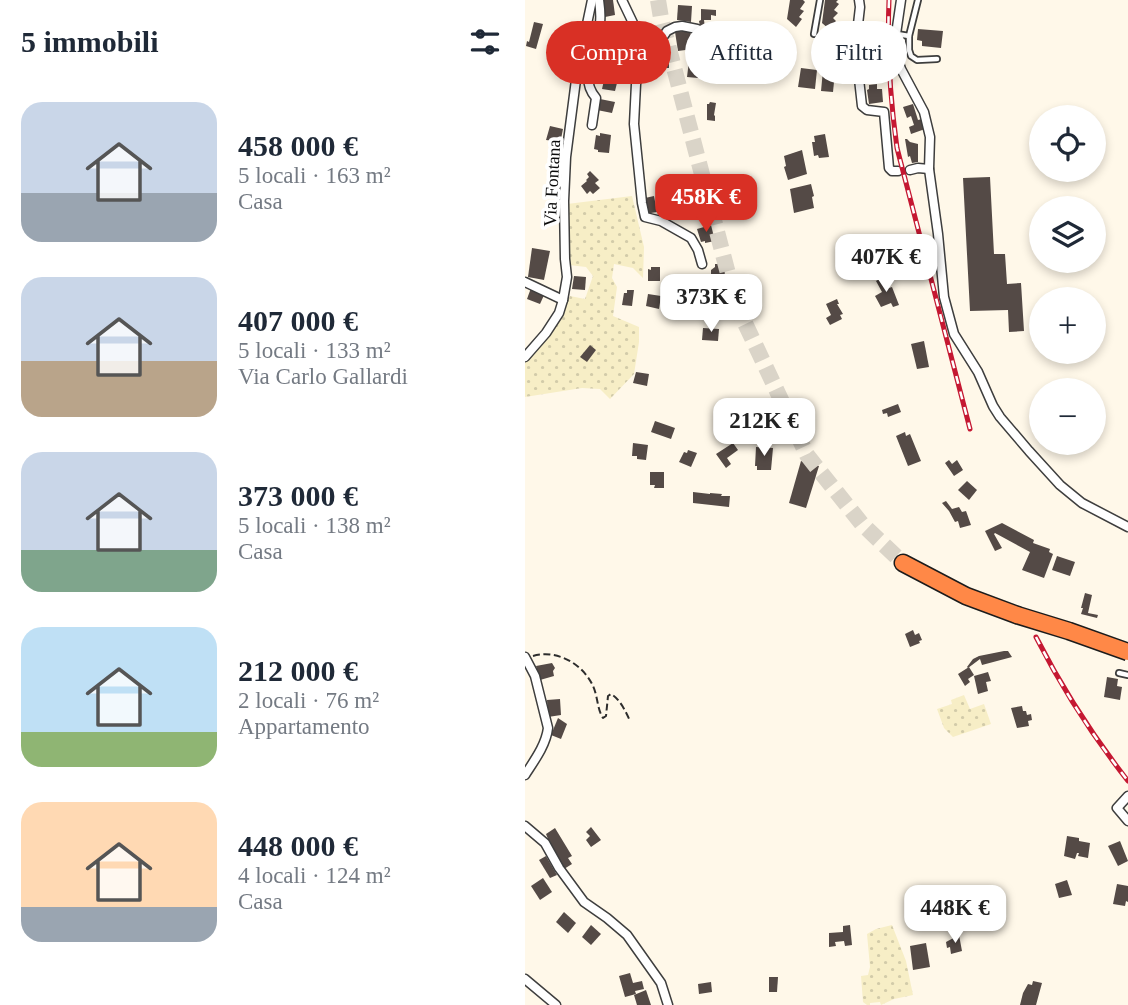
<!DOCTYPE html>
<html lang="it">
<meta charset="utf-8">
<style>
body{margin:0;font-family:"Times New Roman",serif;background:#f2f2f3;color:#1f2937;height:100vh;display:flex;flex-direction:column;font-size:26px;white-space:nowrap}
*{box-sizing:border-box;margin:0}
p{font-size:23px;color:#747a83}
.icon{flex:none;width:38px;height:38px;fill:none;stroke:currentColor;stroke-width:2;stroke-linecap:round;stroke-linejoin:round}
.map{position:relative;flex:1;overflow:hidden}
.sheet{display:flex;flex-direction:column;background:#fff;width:525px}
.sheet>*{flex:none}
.guide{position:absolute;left:21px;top:21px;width:476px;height:63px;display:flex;gap:14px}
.tools{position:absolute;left:504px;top:105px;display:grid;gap:14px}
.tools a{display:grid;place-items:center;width:77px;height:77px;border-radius:50%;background:#fff;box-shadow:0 4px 10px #0003;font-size:35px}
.price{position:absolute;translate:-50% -60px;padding:0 16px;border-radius:14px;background:#fff;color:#222;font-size:23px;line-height:46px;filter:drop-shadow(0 2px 4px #0008)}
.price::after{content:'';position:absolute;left:50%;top:42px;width:21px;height:16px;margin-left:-10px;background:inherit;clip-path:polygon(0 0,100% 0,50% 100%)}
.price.active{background:#d93025;color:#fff}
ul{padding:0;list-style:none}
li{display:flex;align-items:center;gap:21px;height:175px;padding:0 21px}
li span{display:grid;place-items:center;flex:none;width:196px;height:140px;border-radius:21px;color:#555}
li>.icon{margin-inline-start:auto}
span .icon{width:84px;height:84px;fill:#fffc;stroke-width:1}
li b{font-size:30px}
h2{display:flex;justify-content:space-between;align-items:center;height:84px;padding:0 21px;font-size:30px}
.tag{padding:0 24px;border-radius:32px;background:#fff;box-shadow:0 4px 10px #0003;font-size:24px;line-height:63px}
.tag.active{background:#d93025;color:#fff}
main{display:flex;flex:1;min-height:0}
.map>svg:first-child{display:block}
.farmland{fill:url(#farmland-dots)}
.building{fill:#544a46}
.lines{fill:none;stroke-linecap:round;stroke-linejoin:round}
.highway-tunnel{stroke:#dad4c8;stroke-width:16;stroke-dasharray:16 8;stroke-linecap:butt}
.lane-casing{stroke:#3e3e3e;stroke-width:8}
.street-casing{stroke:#3e3e3e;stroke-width:11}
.highway-casing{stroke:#1c1c1c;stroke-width:19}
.path{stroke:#2d2d2d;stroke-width:2;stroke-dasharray:7 3.5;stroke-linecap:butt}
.lane{stroke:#fff;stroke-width:4.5}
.street{stroke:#fff;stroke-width:8}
.highway{stroke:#ff8847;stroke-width:16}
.rail-casing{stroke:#c51832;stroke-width:5}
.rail{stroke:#fff;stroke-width:2.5;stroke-dasharray:8;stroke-linecap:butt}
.highway-bridge-casing{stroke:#1c1c1c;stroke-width:19;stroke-linecap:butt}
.highway-bridge{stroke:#ff8847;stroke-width:16}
.labels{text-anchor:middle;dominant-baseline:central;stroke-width:7;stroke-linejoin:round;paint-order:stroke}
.street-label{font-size:18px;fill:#0b0b0b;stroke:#fff}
</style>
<main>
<section class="sheet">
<h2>5 immobili<svg class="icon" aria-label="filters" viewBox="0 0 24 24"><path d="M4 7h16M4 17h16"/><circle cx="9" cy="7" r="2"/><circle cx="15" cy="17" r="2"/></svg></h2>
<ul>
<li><span style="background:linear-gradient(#c9d6e8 65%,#9aa5b1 0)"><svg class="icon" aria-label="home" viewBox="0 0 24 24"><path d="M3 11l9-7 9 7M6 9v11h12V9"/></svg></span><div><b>458 000 €</b><p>5 locali · 163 m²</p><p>Casa</p></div></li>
<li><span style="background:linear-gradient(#c9d6e8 60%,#b9a48a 0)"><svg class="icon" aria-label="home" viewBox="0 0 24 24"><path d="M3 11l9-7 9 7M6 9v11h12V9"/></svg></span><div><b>407 000 €</b><p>5 locali · 133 m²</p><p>Via Carlo Gallardi</p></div></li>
<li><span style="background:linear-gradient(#c9d6e8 70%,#7fa58c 0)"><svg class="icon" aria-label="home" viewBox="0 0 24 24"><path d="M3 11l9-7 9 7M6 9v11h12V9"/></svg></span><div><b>373 000 €</b><p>5 locali · 138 m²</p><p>Casa</p></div></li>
<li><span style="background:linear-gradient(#bfe0f5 75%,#8fb573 0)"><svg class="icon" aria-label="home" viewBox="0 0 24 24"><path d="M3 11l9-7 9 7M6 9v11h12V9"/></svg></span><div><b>212 000 €</b><p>2 locali · 76 m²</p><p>Appartamento</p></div></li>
<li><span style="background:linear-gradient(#ffd9b3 75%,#9aa5b1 0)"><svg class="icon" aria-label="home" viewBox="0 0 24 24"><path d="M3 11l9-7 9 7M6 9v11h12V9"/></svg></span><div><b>448 000 €</b><p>4 locali · 124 m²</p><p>Casa</p></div></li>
</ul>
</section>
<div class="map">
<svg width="603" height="1005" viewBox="0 0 603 1005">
<defs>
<pattern id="farmland-dots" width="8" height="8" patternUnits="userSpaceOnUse" patternTransform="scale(1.75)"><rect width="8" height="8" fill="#f7eec6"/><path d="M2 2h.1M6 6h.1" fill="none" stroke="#d2cba9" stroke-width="1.8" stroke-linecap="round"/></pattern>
</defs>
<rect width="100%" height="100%" fill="#fff8e9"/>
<g class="farmland">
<polygon points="107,196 119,247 118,278 108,268 89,264 87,278 92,287 88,316 114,327 114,342 109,374 85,399 75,389 57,388 0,397 0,363 33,321 45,296 60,299 68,276 61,267 44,265 42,204"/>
<polygon points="439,695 445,709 459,704 466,724 428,737 419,728 412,709 427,704 426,700"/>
<polygon points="367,925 381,961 388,995 369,999 356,1005 355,1002 345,1003 345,1005 342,1005 338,1002 336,976 343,975 345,967 342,934 351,929"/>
</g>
<g class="building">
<polygon points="77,0 88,0 90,15 80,17"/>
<polygon points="265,0 278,0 280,2 275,9 279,11 274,17 277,19 271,27 262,19"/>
<polygon points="300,0 313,0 311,2 314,4 309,10 313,13 308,18 311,21 304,29 297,23"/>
<polygon points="153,5 167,6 166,22 152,20"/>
<polygon points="176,9 191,10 191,16 186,15 186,20 179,20 181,36 187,35 188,48 179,49 174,21 176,20"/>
<polygon points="9,22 18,24 11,49 1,46 2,41 4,42"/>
<polygon points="393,29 418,31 416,48 397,46 397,41 392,40"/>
<polygon points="76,30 90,34 87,43 91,45 93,35 102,37 98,54 71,46"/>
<polygon points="165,30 168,49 153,51 150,32"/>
<polygon points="334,33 348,34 347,59 333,58"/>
<polygon points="136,51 143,51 142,54 148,54 147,61 144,61 144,68 136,68 136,64 132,64 133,54 136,54"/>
<polygon points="99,54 109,55 108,67 98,67"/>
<polygon points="164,61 170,62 170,65 176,66 173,78 162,77"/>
<polygon points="276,68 292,70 290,89 273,87"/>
<polygon points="298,70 310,72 308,92 296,91"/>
<polygon points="80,76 93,79 90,91 77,89"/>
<polygon points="352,84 352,89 357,89 358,102 344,104 342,90 344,89 344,85"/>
<polygon points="75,99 90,102 87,113 72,110"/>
<polygon points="185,102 191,103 189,115 190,116 190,121 182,120 182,104 184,104"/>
<polygon points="388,104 393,120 397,119 400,129 386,134 384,127 389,125 386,116 382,118 378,107"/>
<polygon points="25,126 38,129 36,139 28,138 28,141 21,140"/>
<polygon points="75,133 86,135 84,153 73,152 73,150 69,149 71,135 75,136"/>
<polygon points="300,134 304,157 294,158 293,155 289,156 287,142 290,142 289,136"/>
<polygon points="380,139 382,139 385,142 393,144 393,162 387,163 385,156 383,157"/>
<polygon points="277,150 282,174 263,180 259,167 261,166 259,156"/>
<polygon points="65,171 74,180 70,183 75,188 68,194 65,191 62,194 56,186 62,181 61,180 64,177 62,174"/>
<polygon points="465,177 469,254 480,254 482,284 496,283 499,331 484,332 483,310 445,311 438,178"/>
<polygon points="286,184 289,196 287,197 289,208 269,213 265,189"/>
<polygon points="129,196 132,212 120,214 120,198"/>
<polygon points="186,225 190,241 180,243 180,241 176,242 172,229"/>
<polygon points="7,248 25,251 19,280 3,277"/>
<polygon points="190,264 199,264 200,277 186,278 186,270 190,267"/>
<polygon points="126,267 135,267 135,281 123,281 123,269 126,270"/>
<polygon points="49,276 61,277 60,290 47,289"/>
<polygon points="358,277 364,288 367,287 374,305 368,307 366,303 356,307 350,296 357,292 351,281"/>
<polygon points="6,288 20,293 15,304 2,299"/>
<polygon points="102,290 109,290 107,306 97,305 99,293 102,293"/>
<polygon points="123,294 136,296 134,309 121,306"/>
<polygon points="195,296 196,306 190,307 190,310 183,311 182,297"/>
<polygon points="312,299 314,304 312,304 318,314 315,315 317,319 305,325 301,318 306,315 301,304"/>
<polygon points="178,328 194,329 193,341 177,340"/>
<polygon points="399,341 404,367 392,369 386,344"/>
<polygon points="65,345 71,350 62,362 55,357"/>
<polygon points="111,372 124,374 122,386 108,383"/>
<polygon points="373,404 376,412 363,417 362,413 358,414 357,410"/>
<polygon points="130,421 150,428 146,439 126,432"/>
<polygon points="380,432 381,436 385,434 396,461 383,466 371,436"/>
<polygon points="108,443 123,445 121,460 112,459 112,456 107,456"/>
<polygon points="208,443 213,450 202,458 206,464 201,468 191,454"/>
<polygon points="231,447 248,448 246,470 232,470 232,466 230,466"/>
<polygon points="163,450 172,453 166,467 154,462 159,452 162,453"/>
<polygon points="424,460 427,464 432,460 438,470 429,476 420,463"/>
<polygon points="276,461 294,466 281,508 264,503"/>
<polygon points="125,472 139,472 139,488 129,488 130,485 125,485"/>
<polygon points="442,481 452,490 444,500 433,490"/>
<polygon points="168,492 185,494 185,493 197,494 196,496 205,496 204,507 168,503"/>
<polygon points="421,501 427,509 434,507 437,512 441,511 446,525 435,528 433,521 430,522 424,511 417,503"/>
<polygon points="477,523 509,540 508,543 525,549 524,552 528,554 519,578 497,570 505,552 470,533 469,534 477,548 470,551 460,531"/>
<polygon points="532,556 550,562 545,576 527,570"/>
<polygon points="560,593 567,595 563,613 573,615 572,618 556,614 558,608 556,608"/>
<polygon points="388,630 390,635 394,633 397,640 394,641 395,643 385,647 380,634"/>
<polygon points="479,651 483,651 487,657 457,665 455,659 443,668 442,667 448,659 454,656"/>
<polygon points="27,663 30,668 28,671 29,676 15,680 11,666"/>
<polygon points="444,667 449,675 443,679 445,682 440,686 433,674"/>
<polygon points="463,672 466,681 461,682 463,691 453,694 449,676"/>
<polygon points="582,677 593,679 592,686 597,687 595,700 579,697"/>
<polygon points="35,699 36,715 23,717 22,700"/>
<polygon points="497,706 498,711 501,711 502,715 506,714 507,720 503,721 504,726 492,728 486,708"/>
<polygon points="33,718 42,724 36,739 26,735"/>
<polygon points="66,827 76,840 66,847 61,840 65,836 61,832"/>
<polygon points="30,828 47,856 43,858 47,864 39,869 27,849 21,834"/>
<polygon points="542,836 554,838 554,841 565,843 563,858 553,856 554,853 552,853 550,859 539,856"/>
<polygon points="595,841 603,861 593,866 583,846"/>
<polygon points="21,856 32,875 25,878 14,860"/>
<polygon points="18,878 27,892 15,900 6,886"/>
<polygon points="542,880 547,895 534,898 530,884"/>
<polygon points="592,884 603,886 603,902 601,901 600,906 588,904"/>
<polygon points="39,912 51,923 43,933 31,922"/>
<polygon points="66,925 76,934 66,945 57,937"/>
<polygon points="325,925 327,945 320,946 319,941 310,942 311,946 304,947 304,933 318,932 318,926"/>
<polygon points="434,935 437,951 426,954 425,947 422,948 421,942"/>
<polygon points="401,943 405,967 388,970 385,946"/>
<polygon points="105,973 108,983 117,981 119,989 110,991 111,994 100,997 94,976"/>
<polygon points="244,977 253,977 252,992 244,992"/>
<polygon points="508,981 517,983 511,1005 495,1005 498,993 503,984 507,985"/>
<polygon points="186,982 187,992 174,994 173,984"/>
<polygon points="121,990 126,1005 112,1005 109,995"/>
</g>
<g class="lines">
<polyline class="highway-tunnel" points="133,0 136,18 211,304 282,455 337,524 378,563"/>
<g class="lane-casing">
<g id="lane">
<polyline points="289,34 295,0"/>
<polyline points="372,34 384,36 393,0"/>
<polyline points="384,36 384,50 386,56 392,60 412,59"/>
<polyline points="594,673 603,675"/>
</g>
</g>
<g class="street-casing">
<g id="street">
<polyline points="97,0 108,23 112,38 116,62 111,84 109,124 117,203 120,217 136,221 166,238 173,250 177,264"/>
<polyline points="334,0 335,7 332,33 330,73 334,79 337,106 342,110 359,112 364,168 367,171 373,171"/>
<polyline points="376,0 371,34 372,57 376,69 399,112 405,137 404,169 413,234 419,297 429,334 453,372 468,406 475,417 504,451 535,485 557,503 603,527"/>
<polyline points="114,50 133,44 142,31 150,27 157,26 172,29"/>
<path d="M67 125 71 98C52 77 72 46 75 23 76 15 75 7 74 0"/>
<polyline points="385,170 393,168 404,169"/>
<polyline points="0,282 38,300"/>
<polyline points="0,357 21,333 34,313 38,300 42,277 40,259 39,201 41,157 52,72 67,0"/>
<path d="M0 657 10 676 23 728C21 745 9 761 0 775"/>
<polyline points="603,796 592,808 603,821"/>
<polyline points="0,826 20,843 34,868 59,902 82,918 102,935 136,983 143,1005"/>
<polyline points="0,979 31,1005"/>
</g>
</g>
<g class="highway-casing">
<polyline id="highway" points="378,563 441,596 492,615"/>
</g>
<path class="path" d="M8 656C32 649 58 664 68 686 73 697 72 709 78 718L81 716 83 696 86 694C95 699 101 712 105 721"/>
<use href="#lane" class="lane"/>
<use href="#street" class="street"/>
<use href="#highway" class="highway"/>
<g class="rail-casing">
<g id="rail">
<path d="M364 0C362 51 365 98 372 148L445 429"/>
<path d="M511 637C538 690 567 735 603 781"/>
</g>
</g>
<use href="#rail" class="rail"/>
<g class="highway-bridge-casing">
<polyline id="highway-bridge" points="492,615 544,631 603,652"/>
</g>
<use href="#highway-bridge" class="highway-bridge"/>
</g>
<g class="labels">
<g class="street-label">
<text transform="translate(27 183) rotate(-87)">Via Fontana</text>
</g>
</g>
</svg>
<div class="tools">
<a><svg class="icon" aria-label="locate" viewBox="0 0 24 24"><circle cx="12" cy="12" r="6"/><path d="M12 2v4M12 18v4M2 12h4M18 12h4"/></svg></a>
<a><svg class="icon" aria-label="layers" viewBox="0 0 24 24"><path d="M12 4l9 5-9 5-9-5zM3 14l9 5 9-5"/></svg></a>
<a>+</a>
<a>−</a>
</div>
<b class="price active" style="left:181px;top:234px">458K €</b>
<b class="price" style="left:361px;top:294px">407K €</b>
<b class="price" style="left:186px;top:334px">373K €</b>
<b class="price" style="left:239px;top:458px">212K €</b>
<b class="price" style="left:430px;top:945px">448K €</b>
<div class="guide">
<a class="tag active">Compra</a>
<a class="tag">Affitta</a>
<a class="tag">Filtri</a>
</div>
</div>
</main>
